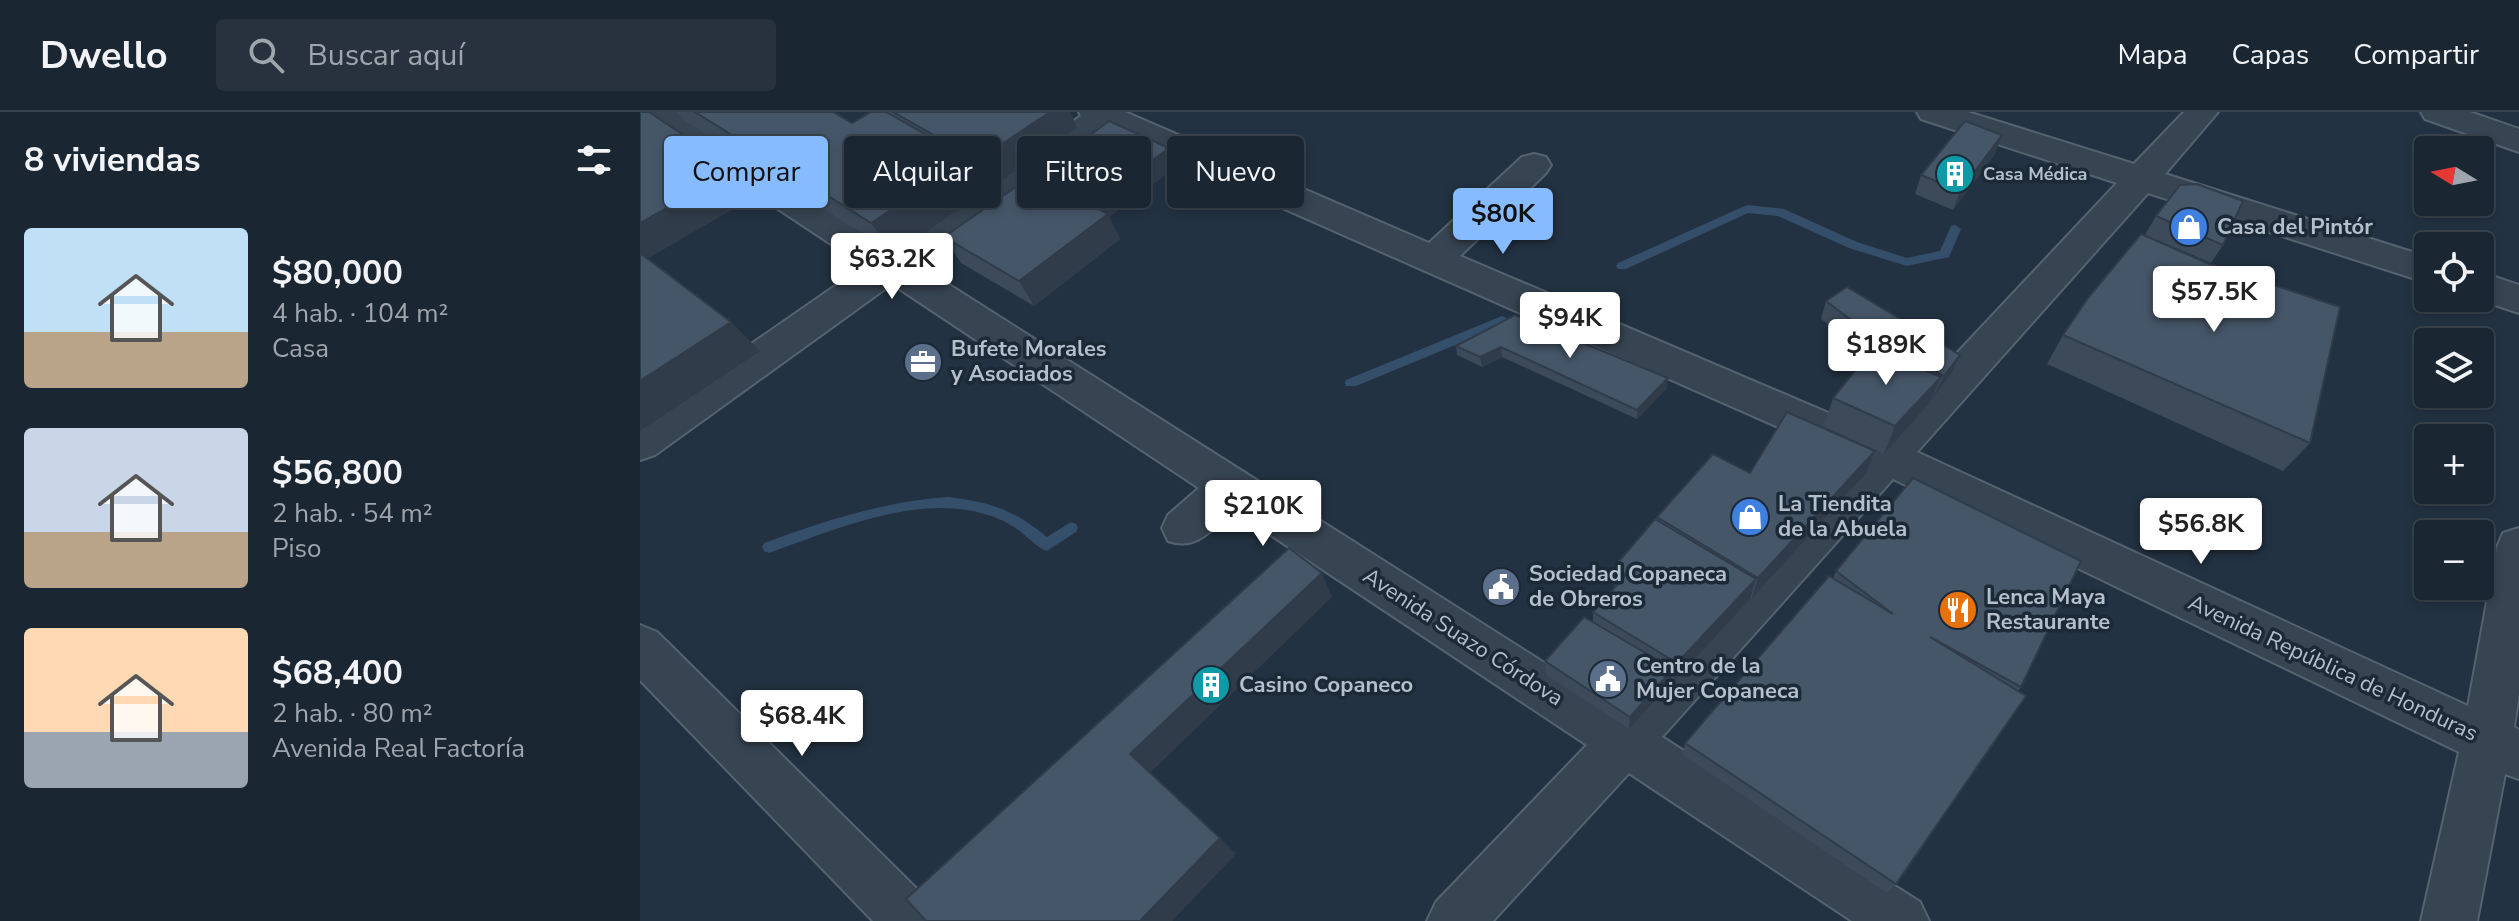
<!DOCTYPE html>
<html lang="es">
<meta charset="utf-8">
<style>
body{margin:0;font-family:"Nunito Sans",sans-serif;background:#27323e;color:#f1f3f6;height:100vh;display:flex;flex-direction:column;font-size:30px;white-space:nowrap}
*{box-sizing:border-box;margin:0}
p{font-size:26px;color:#9fa5ac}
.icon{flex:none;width:44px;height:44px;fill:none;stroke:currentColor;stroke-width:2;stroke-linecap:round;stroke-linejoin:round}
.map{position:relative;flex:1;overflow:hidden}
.panel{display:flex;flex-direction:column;background:#1a2632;width:640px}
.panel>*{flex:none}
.top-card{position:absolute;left:24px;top:24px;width:760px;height:72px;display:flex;gap:16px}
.needle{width:52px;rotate:280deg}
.fabs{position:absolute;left:1774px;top:24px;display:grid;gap:16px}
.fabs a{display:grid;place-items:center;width:80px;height:80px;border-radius:8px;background:#1a2632;box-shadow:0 4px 12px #0003,0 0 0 2px #38434d;font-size:40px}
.price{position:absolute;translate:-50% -68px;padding:0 18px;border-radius:8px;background:#fff;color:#222;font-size:26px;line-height:52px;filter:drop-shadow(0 2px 4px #0008)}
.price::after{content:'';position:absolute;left:50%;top:48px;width:24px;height:18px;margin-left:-12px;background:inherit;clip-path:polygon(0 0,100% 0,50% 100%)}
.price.active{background:#86bbff;color:#111}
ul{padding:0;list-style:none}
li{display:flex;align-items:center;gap:24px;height:200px;padding:0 24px}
li span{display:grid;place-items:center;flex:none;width:224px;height:160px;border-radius:8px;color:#555}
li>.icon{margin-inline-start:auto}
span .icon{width:96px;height:96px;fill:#fffc;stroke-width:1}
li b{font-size:34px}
h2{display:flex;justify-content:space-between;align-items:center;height:96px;padding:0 24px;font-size:34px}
.pill{padding:0 28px;border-radius:8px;background:#1a2632;box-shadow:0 4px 12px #0003,0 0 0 2px #38434d;font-size:28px;line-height:72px}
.pill.active{background:#86bbff;color:#111}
header{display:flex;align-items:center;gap:48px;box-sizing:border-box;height:112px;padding:0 40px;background:#1a2632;border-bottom:2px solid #38434d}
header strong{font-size:38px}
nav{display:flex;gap:44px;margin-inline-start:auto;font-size:28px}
.search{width:560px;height:72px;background:#27323e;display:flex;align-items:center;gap:20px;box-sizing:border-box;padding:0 28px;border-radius:8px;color:#9fa5ac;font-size:30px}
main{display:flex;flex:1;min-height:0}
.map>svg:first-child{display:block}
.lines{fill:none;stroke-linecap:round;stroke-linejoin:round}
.stream{fill:#354e6a;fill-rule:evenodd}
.minor-casing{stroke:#55626f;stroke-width:4}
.minor{fill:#374452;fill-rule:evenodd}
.wall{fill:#3c4a5a}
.shaded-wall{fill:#313c4a}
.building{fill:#465669;stroke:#313c4a;stroke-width:2}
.labels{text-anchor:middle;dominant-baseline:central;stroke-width:7;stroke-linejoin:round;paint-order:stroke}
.far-poi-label{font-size:18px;font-weight:bold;fill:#b4bfcc;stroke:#1c2937;text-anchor:start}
.poi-label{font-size:22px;font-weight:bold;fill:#b4bfcc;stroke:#1c2937;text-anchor:start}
.street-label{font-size:22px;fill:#b4bfcc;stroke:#1c2937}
</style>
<header>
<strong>Dwello</strong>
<div class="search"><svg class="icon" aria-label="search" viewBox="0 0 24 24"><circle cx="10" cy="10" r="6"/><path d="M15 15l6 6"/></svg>Buscar aquí</div>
<nav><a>Mapa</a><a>Capas</a><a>Compartir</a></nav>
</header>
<main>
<section class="panel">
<h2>8 viviendas<svg class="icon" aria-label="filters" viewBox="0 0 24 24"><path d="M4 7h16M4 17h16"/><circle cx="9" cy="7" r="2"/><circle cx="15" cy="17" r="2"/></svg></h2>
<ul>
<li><span style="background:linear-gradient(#bfe0f5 65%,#b9a48a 0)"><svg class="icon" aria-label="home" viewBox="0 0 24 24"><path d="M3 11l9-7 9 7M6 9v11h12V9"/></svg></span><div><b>$80,000</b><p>4 hab. · 104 m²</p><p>Casa</p></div></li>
<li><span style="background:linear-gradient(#c9d6e8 65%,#b9a48a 0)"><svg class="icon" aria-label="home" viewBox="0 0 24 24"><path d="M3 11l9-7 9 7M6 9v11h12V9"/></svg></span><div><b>$56,800</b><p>2 hab. · 54 m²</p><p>Piso</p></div></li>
<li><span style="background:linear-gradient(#ffd9b3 65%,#9aa5b1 0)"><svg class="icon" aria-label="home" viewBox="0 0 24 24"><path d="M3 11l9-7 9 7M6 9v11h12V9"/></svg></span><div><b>$68,400</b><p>2 hab. · 80 m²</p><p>Avenida Real Factoría</p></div></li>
</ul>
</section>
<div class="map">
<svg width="1879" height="809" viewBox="0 0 1879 809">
<rect width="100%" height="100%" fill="#233242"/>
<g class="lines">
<g class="stream">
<polygon points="1107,93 1144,97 1217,130 1267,146 1300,139 1311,114 1315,113 1321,117 1309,145 1267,154 1209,136 1138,104 1108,101 986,157 978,157 976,154 978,151"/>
<polygon points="862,204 866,206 868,209 866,212 716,274 706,274 705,271 706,268"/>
<path d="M309 385C353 391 372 397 407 425L431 410 436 412 438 416 436 420 407 439C394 434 385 421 372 414 365 409 353 404 344 402 278 381 191 419 129 441L124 439 122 435 124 431C185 409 244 389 309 385Z"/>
</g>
<g class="minor-casing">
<g id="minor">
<path d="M9 0H37L251 136 441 4 439 0H485L789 131 882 45 894 42 906 45 911 53 906 61 820 144 1240 323 1477 71 1281 7 1277 0H1328L1494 52 1544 0H1578L1525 62 1788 145V171L1508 81 1277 340 1828 594 1857 435 1863 421 1879 416V582L1874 615 1879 618V667L1865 662 1837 809H1781L1819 640 1253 367 1022 625 1280 790 1289 809H1212L989 661 853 809H787L796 790 947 633 593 398C572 417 558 439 528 429L522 416 528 403 559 376 252 172 15 343 0 348V309L224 154 10 12 5 5ZM466 18 1215 349 980 599 278 153Z"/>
<polygon points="1781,0 1830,0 1879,17 1879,40 1785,7"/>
<polygon points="1840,160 1879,173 1879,201 1834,186 1840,186"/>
<polygon points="0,513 17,520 290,790 299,809 233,809 0,568"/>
</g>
</g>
<use href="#minor" class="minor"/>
</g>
<g class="wall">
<polygon points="37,0 193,0 212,11 250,2 249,0 430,0 437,16 353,74 341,67 347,78 254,142 44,8"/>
<polygon points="434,35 529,36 536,55 469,105 480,127 394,194 321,151 304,125 407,69 440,48"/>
<polygon points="1355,42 1313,98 1275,82 1281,63"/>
<polygon points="1516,104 1583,133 1571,151 1505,123"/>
<polygon points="1186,189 1320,243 1312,260 1288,293 1244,342 1184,314 1193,286 1228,243 1181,207"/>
<polygon points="875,203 1027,276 997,307 862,245 842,255 817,243 816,234"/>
<polygon points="1423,223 1670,331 1643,359 1407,252"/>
<polygon points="1235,339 1226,361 1112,486 1111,485 1034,569 1031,568 1031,571 989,617 906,563 905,549 953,510 953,500 974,476 974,455 1016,407 1017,405 1110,361"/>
<polygon points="1196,459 1381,575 1256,772 1247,781 1043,643 1045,631 1193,466"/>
</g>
<g class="shaded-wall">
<polygon points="410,0 430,0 437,16 353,74 338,48"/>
<polygon points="1362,23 1355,42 1313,98 1320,79"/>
<polygon points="529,36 536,55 469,105 480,127 394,194 379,169 463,105 456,90"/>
<polygon points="329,47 347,78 254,142 231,111"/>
<polygon points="95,58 116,84 0,151 0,111"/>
<polygon points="91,210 120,239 0,319 0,269"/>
<polygon points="861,235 862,245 842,255 840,245"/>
<polygon points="1320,243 1312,260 1288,293 1304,264"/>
<polygon points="1301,265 1288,293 1244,342 1255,314"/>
<polygon points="1028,266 1027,276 997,307 997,298"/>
<polygon points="1235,339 1226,361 1112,486 1118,466"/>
<polygon points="682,461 692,485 510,661 490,642"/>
<polygon points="1116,467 1110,487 1034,569 1037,551"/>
<polygon points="1033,557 1031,571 989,617 990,605"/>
<polygon points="580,726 596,742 532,809 500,809"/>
</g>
<g class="building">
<polygon points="0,0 9,0 95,58 0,111"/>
<polygon points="55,0 193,0 212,11 231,0 246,0 329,47 231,111"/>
<polygon points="253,0 410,0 338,48"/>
<polygon points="469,9 529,36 456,90 435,79 469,53 434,35"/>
<polygon points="1325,9 1362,23 1320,79 1281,63"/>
<polygon points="437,47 461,59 435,79 439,86 407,69"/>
<polygon points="394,62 468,102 379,169 304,125"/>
<polygon points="1557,72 1603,89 1583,133 1516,104 1540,73"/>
<polygon points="1501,122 1567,151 1700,195 1670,331 1423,223 1448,186"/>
<polygon points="0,141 91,210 0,269"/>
<polygon points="1207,175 1320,243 1304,264 1243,232 1186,189"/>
<polygon points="875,203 1028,266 997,298 861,235 840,245 816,234"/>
<polygon points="1234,235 1301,265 1255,314 1193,286"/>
<polygon points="1147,300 1235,339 1118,466 1017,405 1073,342 1110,361"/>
<polygon points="1273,366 1441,449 1381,575 1290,525 1386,584 1256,772 1045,631 1189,464 1253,502 1196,459"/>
<polygon points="1015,407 1116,467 1037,551 953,500 986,463 974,455"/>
<polygon points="649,436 682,461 490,642 580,726 500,809 286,809 266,787"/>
<polygon points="944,505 1033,557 990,605 905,549"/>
</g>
<defs>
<g id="building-disc" transform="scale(2)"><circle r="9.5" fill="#0f9aa8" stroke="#1c2937"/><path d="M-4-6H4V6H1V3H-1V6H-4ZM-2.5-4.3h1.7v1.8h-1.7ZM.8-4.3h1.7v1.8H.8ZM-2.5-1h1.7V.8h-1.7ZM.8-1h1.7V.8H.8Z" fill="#fff"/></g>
<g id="shop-disc" transform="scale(2)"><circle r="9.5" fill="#3f7fe0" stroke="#1c2937"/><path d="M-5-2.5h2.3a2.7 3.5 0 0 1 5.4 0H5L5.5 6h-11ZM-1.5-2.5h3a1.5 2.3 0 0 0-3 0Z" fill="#fff"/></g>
<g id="office-disc" transform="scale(2)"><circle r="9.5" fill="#5c6f8a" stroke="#1c2937"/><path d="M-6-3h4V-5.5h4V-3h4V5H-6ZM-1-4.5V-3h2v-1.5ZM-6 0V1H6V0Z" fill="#fff"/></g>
<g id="civic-disc" transform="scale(2)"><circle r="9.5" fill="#5c6f8a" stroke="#1c2937"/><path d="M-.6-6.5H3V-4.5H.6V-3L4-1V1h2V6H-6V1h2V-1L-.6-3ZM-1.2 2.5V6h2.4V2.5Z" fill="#fff"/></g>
<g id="restaurant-disc" transform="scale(2)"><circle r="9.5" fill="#e8710a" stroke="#1c2937"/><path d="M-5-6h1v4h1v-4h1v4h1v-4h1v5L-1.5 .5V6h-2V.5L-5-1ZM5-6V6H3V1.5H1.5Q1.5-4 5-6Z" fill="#fff"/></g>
</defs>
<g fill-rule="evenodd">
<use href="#building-disc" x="1315" y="62"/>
<use href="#shop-disc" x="1549" y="115"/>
<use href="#office-disc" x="283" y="250"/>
<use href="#shop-disc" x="1110" y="405"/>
<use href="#civic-disc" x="861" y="475"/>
<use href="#restaurant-disc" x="1318" y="498"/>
<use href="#civic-disc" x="968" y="567"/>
<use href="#building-disc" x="571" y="573"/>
</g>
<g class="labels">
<g class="far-poi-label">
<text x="1343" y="62">Casa Médica</text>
</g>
<g class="poi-label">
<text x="1577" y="115">Casa del Pintór</text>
<text x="311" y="237">Bufete Morales<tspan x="311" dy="25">y Asociados</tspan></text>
<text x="1138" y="392">La Tiendita<tspan x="1138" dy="25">de la Abuela</tspan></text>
<text x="889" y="462">Sociedad Copaneca<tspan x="889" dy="25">de Obreros</tspan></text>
<text x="1346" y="485">Lenca Maya<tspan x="1346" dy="25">Restaurante</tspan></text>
<text x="996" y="554">Centro de la<tspan x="996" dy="25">Mujer Copaneca</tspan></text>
<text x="599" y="573">Casino Copaneco</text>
</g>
<g class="street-label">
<text transform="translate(823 525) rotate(33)">Avenida Suazo Córdova</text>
<text transform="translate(1693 556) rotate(25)">Avenida República de Honduras</text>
</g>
</g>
</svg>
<div class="fabs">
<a><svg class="needle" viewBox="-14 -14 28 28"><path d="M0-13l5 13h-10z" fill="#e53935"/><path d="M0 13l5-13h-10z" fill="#9fa5ac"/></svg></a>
<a><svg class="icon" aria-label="locate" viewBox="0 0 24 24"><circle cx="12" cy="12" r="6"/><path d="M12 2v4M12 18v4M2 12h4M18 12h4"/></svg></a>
<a><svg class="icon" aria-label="layers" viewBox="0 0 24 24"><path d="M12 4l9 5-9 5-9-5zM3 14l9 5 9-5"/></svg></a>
<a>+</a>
<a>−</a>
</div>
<b class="price active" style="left:863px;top:144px">$80K</b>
<b class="price" style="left:252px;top:189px">$63.2K</b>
<b class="price" style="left:1574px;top:222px">$57.5K</b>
<b class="price" style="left:930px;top:248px">$94K</b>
<b class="price" style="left:1246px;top:275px">$189K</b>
<b class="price" style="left:623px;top:436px">$210K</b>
<b class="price" style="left:1561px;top:454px">$56.8K</b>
<b class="price" style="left:162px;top:646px">$68.4K</b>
<div class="top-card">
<a class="pill active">Comprar</a>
<a class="pill">Alquilar</a>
<a class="pill">Filtros</a>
<a class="pill">Nuevo</a>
</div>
</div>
</main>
